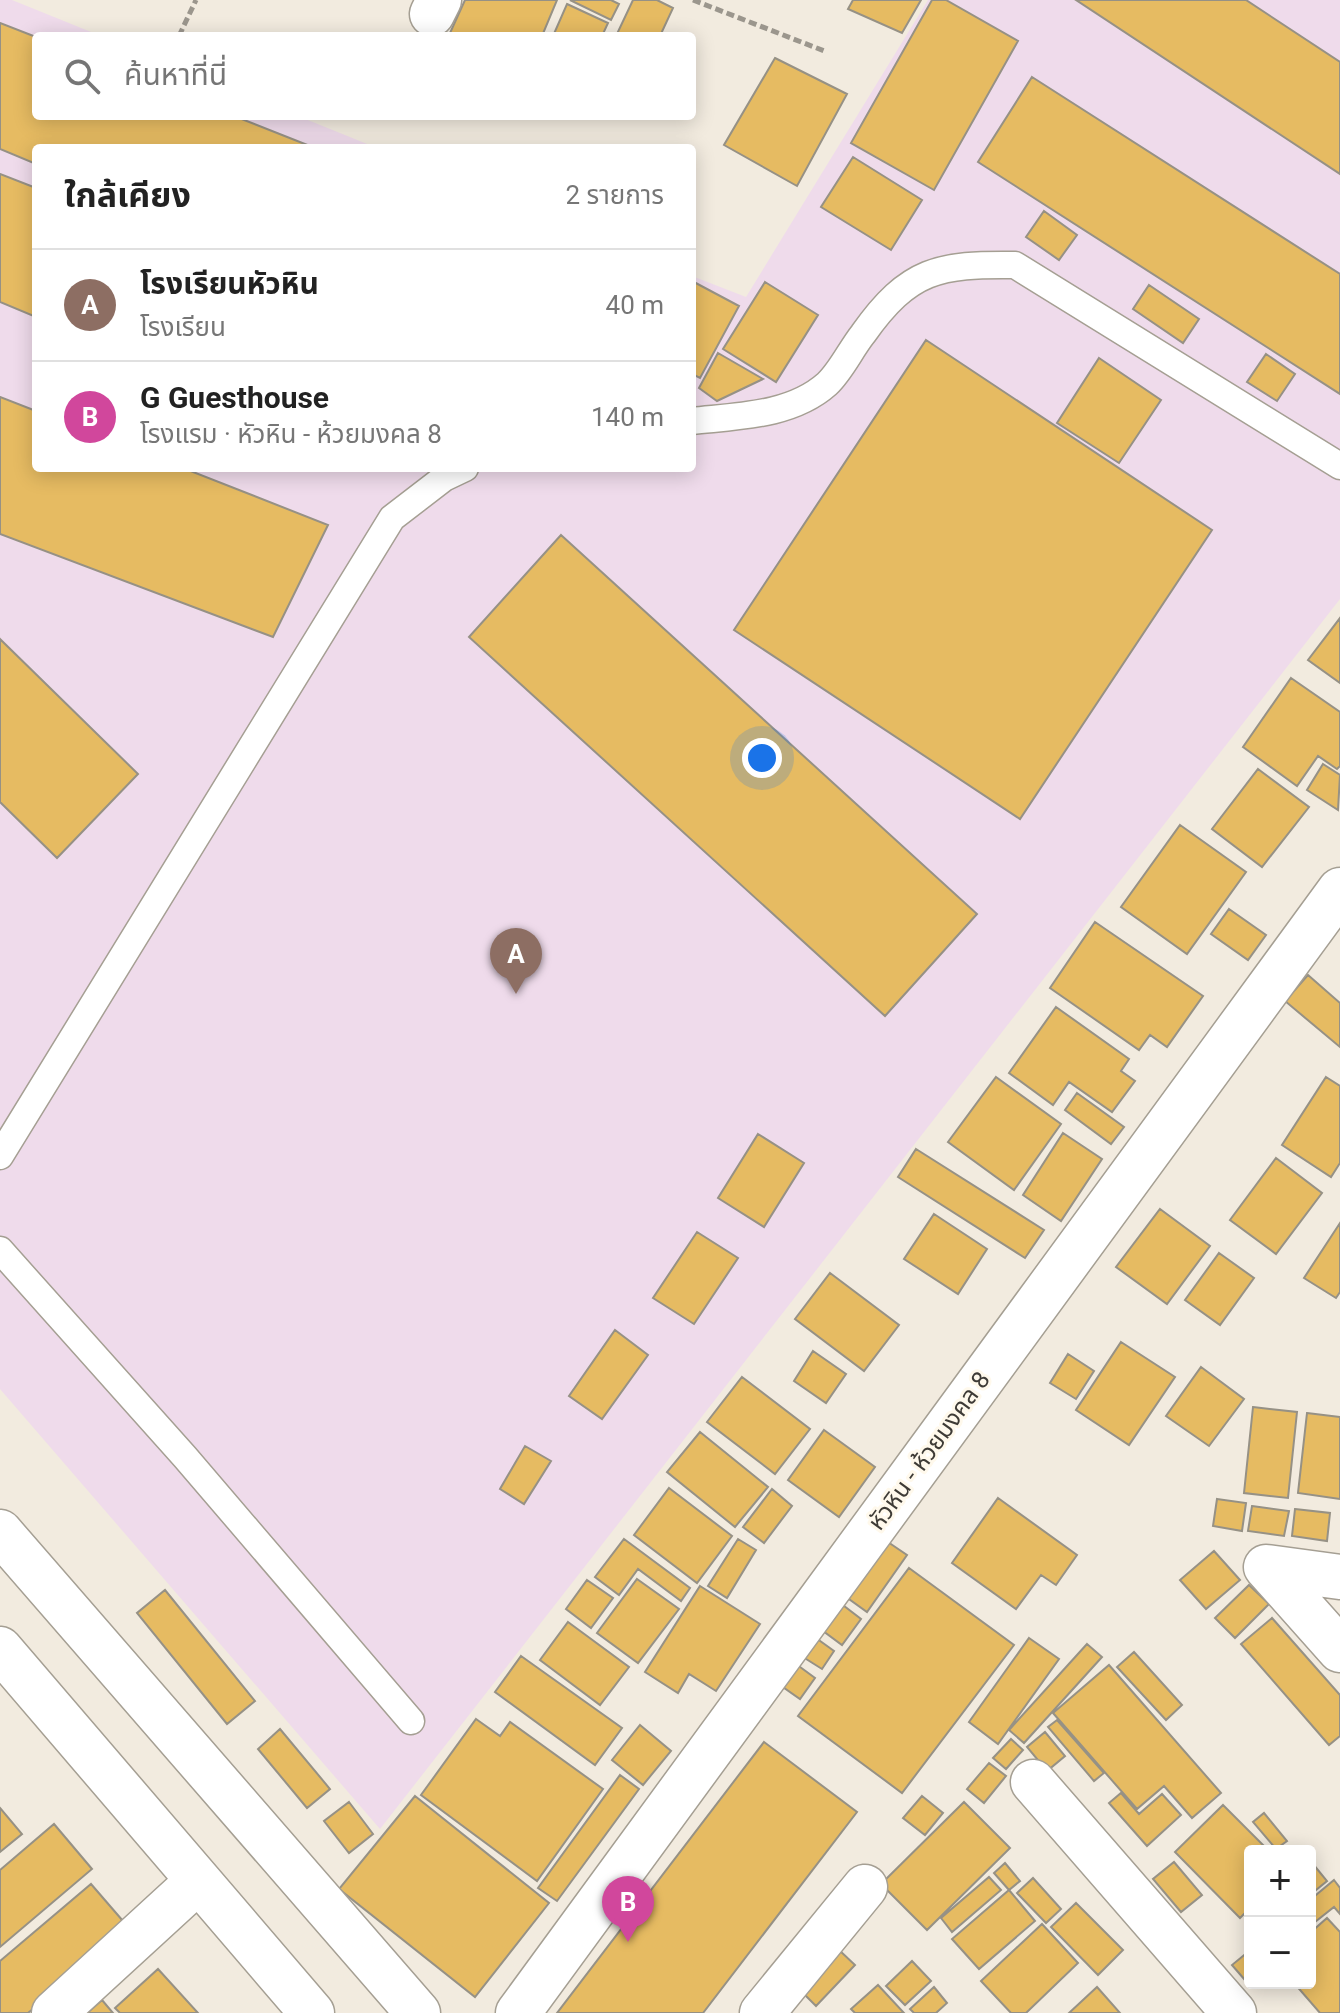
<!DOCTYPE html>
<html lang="th">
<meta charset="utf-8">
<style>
body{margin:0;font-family:Roboto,"Noto Sans Thai",sans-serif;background:#f6f6f6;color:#222}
.controls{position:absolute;right:24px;bottom:24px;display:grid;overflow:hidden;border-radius:8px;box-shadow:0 4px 20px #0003}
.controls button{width:72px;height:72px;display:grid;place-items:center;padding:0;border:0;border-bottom:2px solid #e0e0e0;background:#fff;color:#222;font:40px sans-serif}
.you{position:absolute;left:762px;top:758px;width:28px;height:28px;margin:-20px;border:6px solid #fff;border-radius:50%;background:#1a73e8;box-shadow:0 0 0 12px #1a73e833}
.badge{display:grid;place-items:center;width:52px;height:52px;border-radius:50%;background:#32786f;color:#fff;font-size:26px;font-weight:700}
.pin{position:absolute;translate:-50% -66px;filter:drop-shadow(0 2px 4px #0008)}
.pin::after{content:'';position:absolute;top:42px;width:28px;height:24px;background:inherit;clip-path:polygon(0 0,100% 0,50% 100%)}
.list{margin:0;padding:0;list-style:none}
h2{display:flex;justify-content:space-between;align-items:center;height:104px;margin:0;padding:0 32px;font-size:34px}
h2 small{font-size:26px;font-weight:400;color:#767676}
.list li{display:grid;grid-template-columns:52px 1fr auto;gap:24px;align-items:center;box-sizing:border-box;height:112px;padding:0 32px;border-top:2px solid #e0e0e0}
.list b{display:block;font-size:30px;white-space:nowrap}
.list p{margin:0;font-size:26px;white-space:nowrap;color:#767676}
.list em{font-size:26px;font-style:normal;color:#767676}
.icon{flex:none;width:44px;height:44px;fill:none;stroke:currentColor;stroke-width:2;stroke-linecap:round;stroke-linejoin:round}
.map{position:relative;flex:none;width:1340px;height:2013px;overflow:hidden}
.search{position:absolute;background:#fff;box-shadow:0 4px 20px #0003;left:32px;top:32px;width:664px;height:88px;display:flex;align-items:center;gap:20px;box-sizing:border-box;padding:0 28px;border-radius:8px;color:#767676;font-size:30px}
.panel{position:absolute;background:#fff;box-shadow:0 4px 20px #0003;left:32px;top:144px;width:664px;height:328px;border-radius:8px}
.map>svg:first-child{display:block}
.education{fill:#efdbeb}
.building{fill:#e6bb62;stroke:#969185;stroke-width:2}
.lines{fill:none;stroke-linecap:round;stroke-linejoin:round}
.lane-casing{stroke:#a59f93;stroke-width:29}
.street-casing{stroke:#a59f93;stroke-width:47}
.secondary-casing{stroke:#a59f93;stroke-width:47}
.path{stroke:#9b968d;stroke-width:5;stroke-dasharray:8 4;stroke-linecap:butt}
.lane{stroke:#fff;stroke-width:26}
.street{stroke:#fff;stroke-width:44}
.secondary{stroke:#fff;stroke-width:44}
.labels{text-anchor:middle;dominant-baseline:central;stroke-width:6;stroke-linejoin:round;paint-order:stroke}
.street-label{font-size:24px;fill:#3e3b36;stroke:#fff9ec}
</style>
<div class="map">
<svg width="1340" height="2013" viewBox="0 0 1340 2013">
<rect width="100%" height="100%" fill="#f2ebdf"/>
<path class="education" d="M0,0H12L101,36H36V116H298L377,148H36V468H692V276L746,297L928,0H1340V599L380,1829L0,1389Z"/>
<path class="building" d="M465,0H557L542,36H457L450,33Z
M570,0H611L619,4L611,20Z
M633,0H657L673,8L660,36H616Z
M853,0H921L902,33L848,9Z
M932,0H946L1018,41L934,190L851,143Z
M1076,0H1246L1340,62V174Z
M567,4L608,23L602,36H553Z
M0,23L36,37V116H234L315,148H36V164L0,149Z
M775,58L847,94L797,186L724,145Z
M1032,77L1340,274V394L978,162Z
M853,157L922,200L891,250L821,207Z
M0,174L36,188V317L0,302Z
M1044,211L1077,235L1059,260L1026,237Z
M692,281L739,306L700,378L692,374Z
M765,282L818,315L776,382L723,349Z
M1149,285L1199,319L1183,343L1133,309Z
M926,340L1212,530L1020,819L734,630Z
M718,353L763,379L717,401L699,388Z
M1266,354L1295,374L1277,401L1247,382Z
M1099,358L1161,400L1119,463L1057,423Z
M0,397L36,411V468H183L328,525L273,637L0,534Z
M561,535L977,914L885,1016L469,637Z
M1340,618V683L1308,660Z
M0,639L138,774L57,858L0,802Z
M1291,678L1340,712V766L1337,769L1318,756L1297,786L1243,747Z
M1323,764L1340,775L1338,810L1307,790Z
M1258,769L1309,807L1262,867L1212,829Z
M1180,825L1246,872L1187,954L1121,907Z
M1229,909L1266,935L1248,960L1211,934Z
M1095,922L1203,996L1167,1047L1150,1035L1139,1050L1050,988Z
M1308,975L1340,1003V1047L1285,1001Z
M1056,1007L1129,1059L1121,1071L1135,1081L1112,1112L1069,1082L1053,1105L1009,1073Z
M996,1077L1061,1124L1014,1190L948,1142Z
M1326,1077L1340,1086V1163L1331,1177L1282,1145Z
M1077,1093L1124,1127L1111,1144L1065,1110Z
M1063,1133L1102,1159L1061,1221L1023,1195Z
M758,1134L804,1163L764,1227L718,1198Z
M916,1149L1044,1230L1025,1258L898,1177Z
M1276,1158L1322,1193L1276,1254L1230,1220Z
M1160,1209L1210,1246L1167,1304L1116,1267Z
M934,1214L987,1249L958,1294L904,1259Z
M1340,1223V1292L1336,1298L1304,1278Z
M697,1232L738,1258L694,1324L653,1298Z
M1219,1253L1254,1278L1220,1325L1185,1300Z
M830,1273L899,1325L864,1371L795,1319Z
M615,1330L648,1355L602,1419L569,1396Z
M1121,1342L1175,1377L1129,1445L1076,1410Z
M813,1351L846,1374L826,1403L794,1381Z
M1068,1354L1094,1371L1076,1399L1050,1383Z
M1201,1367L1244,1399L1209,1446L1166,1416Z
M742,1377L810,1429L775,1474L707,1422Z
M1253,1407L1297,1412L1288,1498L1244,1493Z
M1307,1413L1340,1417V1499L1298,1493Z
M824,1430L875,1467L839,1517L788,1480Z
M700,1432L768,1487L735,1527L667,1472Z
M525,1446L551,1461L524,1504L500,1489Z
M669,1488L732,1536L697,1583L634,1535Z
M772,1489L792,1506L764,1543L743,1527Z
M998,1498L1077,1555L1056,1585L1041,1575L1016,1609L952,1563Z
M1217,1499L1246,1503L1242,1531L1213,1526Z
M1252,1506L1289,1511L1284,1536L1248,1531Z
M1295,1509L1330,1513L1327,1541L1292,1536Z
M882,1538L907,1555L867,1612L842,1594Z
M624,1539L690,1588L681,1601L638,1569L619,1595L595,1577Z
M738,1539L756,1550L727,1598L708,1586Z
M1214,1551L1240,1580L1206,1609L1180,1580Z
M909,1568L1014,1645L902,1793L798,1716Z
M637,1579L679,1609L638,1663L597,1633Z
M587,1580L613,1598L591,1628L566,1609Z
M1249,1585L1269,1604L1235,1638L1215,1618Z
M700,1586L760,1624L716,1691L689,1674L678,1693L645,1672Z
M165,1590L255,1701L227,1724L137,1613Z
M835,1599L861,1619L842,1645L815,1625Z
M1272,1618L1340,1695V1736L1329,1745L1241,1644Z
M568,1622L629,1667L600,1705L540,1660Z
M816,1638L834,1651L822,1669L803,1657Z
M1029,1638L1059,1659L998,1744L969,1722Z
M1087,1644L1102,1657L1024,1743L1009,1730Z
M1134,1652L1182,1705L1166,1720L1117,1667Z
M521,1656L622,1728L595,1765L495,1692Z
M796,1664L815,1678L800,1699L780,1685Z
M1109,1665L1221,1793L1192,1818L1164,1786L1137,1809L1053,1713Z
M476,1719L500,1736L510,1722L603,1789L537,1881L421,1795Z
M1057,1720L1104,1773L1094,1781L1048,1727Z
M640,1725L671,1751L643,1785L612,1760Z
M280,1729L330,1789L307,1808L258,1749Z
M1045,1732L1065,1756L1047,1771L1027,1747Z
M1011,1739L1023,1750L1006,1769L993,1758Z
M764,1742L857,1812L703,2013H557Z
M989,1763L1006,1776L984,1803L967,1789Z
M620,1775L639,1789L557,1901L538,1888Z
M1121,1793L1139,1814L1162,1794L1181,1815L1147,1846L1109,1803Z
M415,1796L549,1903L475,1997L339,1889Z
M922,1796L943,1813L925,1835L903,1818Z
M349,1802L373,1834L349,1853L324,1821Z
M964,1802L1010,1848L927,1930L881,1884Z
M1223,1805L1269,1851H1250V1908L1240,1918L1175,1852Z
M0,1808L22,1834L0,1852Z
M1264,1813L1287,1841L1276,1849L1253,1822Z
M54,1824L92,1869L0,1947V1870Z
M1174,1862L1202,1895L1181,1912L1153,1879Z
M1005,1863L1020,1881L1009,1890L994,1873Z
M1313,1864L1327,1881L1310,1895V1866Z
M989,1877L1001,1890L952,1932L941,1918Z
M1033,1878L1061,1909L1046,1923L1017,1893Z
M1334,1880L1340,1888V1914L1334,1907L1310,1926V1900Z
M91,1884L129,1928L28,2013H0V1961Z
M1009,1890L1035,1921L979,1969L952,1939Z
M1076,1903L1123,1950L1098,1975L1051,1927Z
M1327,1918L1340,1932V2013H1320L1294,1983H1310V1933Z
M1042,1924L1078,1963L1026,2013H1011L981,1981Z
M838,1949L855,1965L816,2006L799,1989Z
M1249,1951L1250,1983H1256L1251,1987L1232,1965Z
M912,1961L931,1981L905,2005L886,1986Z
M158,1969L198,2013H120L115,2008Z
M878,1985L904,2013H855L851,2009Z
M934,1987L947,2003L936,2013H914L910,2009Z
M1097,1987L1120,2013H1069Z
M102,2000L113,2013H87Z"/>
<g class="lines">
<g class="lane-casing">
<path id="lane" d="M692,421C737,416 791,416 827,384C841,371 851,349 863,334C909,269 939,264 1015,265L1340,466
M0,1156L392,518L444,478L465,468
M0,1250L185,1457L411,1721"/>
</g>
<g class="street-casing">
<path id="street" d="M432,14L439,0
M1340,1577L1266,1567L1340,1650
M1033,1782L1234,2013
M54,2013L198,1881
M518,2013L1340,890
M762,2013L865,1887"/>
</g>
<g class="secondary-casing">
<path id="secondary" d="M0,1532L418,2013
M0,1649L312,2013"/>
</g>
<path class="path" d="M693,0L827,52
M179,36L196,0"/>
<use href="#lane" class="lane"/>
<use href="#street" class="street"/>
<use href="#secondary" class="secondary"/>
</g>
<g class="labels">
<g class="street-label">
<text transform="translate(929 1451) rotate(-54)">หัวหิน - ห้วยมงคล 8</text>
</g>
</g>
</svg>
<div class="controls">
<button>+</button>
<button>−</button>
</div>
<div class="you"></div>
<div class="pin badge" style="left:516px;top:994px;background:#8d6e63">A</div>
<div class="pin badge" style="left:628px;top:1942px;background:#d1479c">B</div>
<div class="search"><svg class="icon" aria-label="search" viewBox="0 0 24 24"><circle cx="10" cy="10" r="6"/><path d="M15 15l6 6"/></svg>ค้นหาที่นี่</div>
<section class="panel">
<h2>ใกล้เคียง<small>2 รายการ</small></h2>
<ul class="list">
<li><span class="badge" style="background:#8d6e63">A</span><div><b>โรงเรียนหัวหิน</b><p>โรงเรียน</p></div><em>40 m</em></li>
<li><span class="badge" style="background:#d1479c">B</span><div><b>G Guesthouse</b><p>โรงแรม · หัวหิน - ห้วยมงคล 8</p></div><em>140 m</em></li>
</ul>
</section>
</div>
